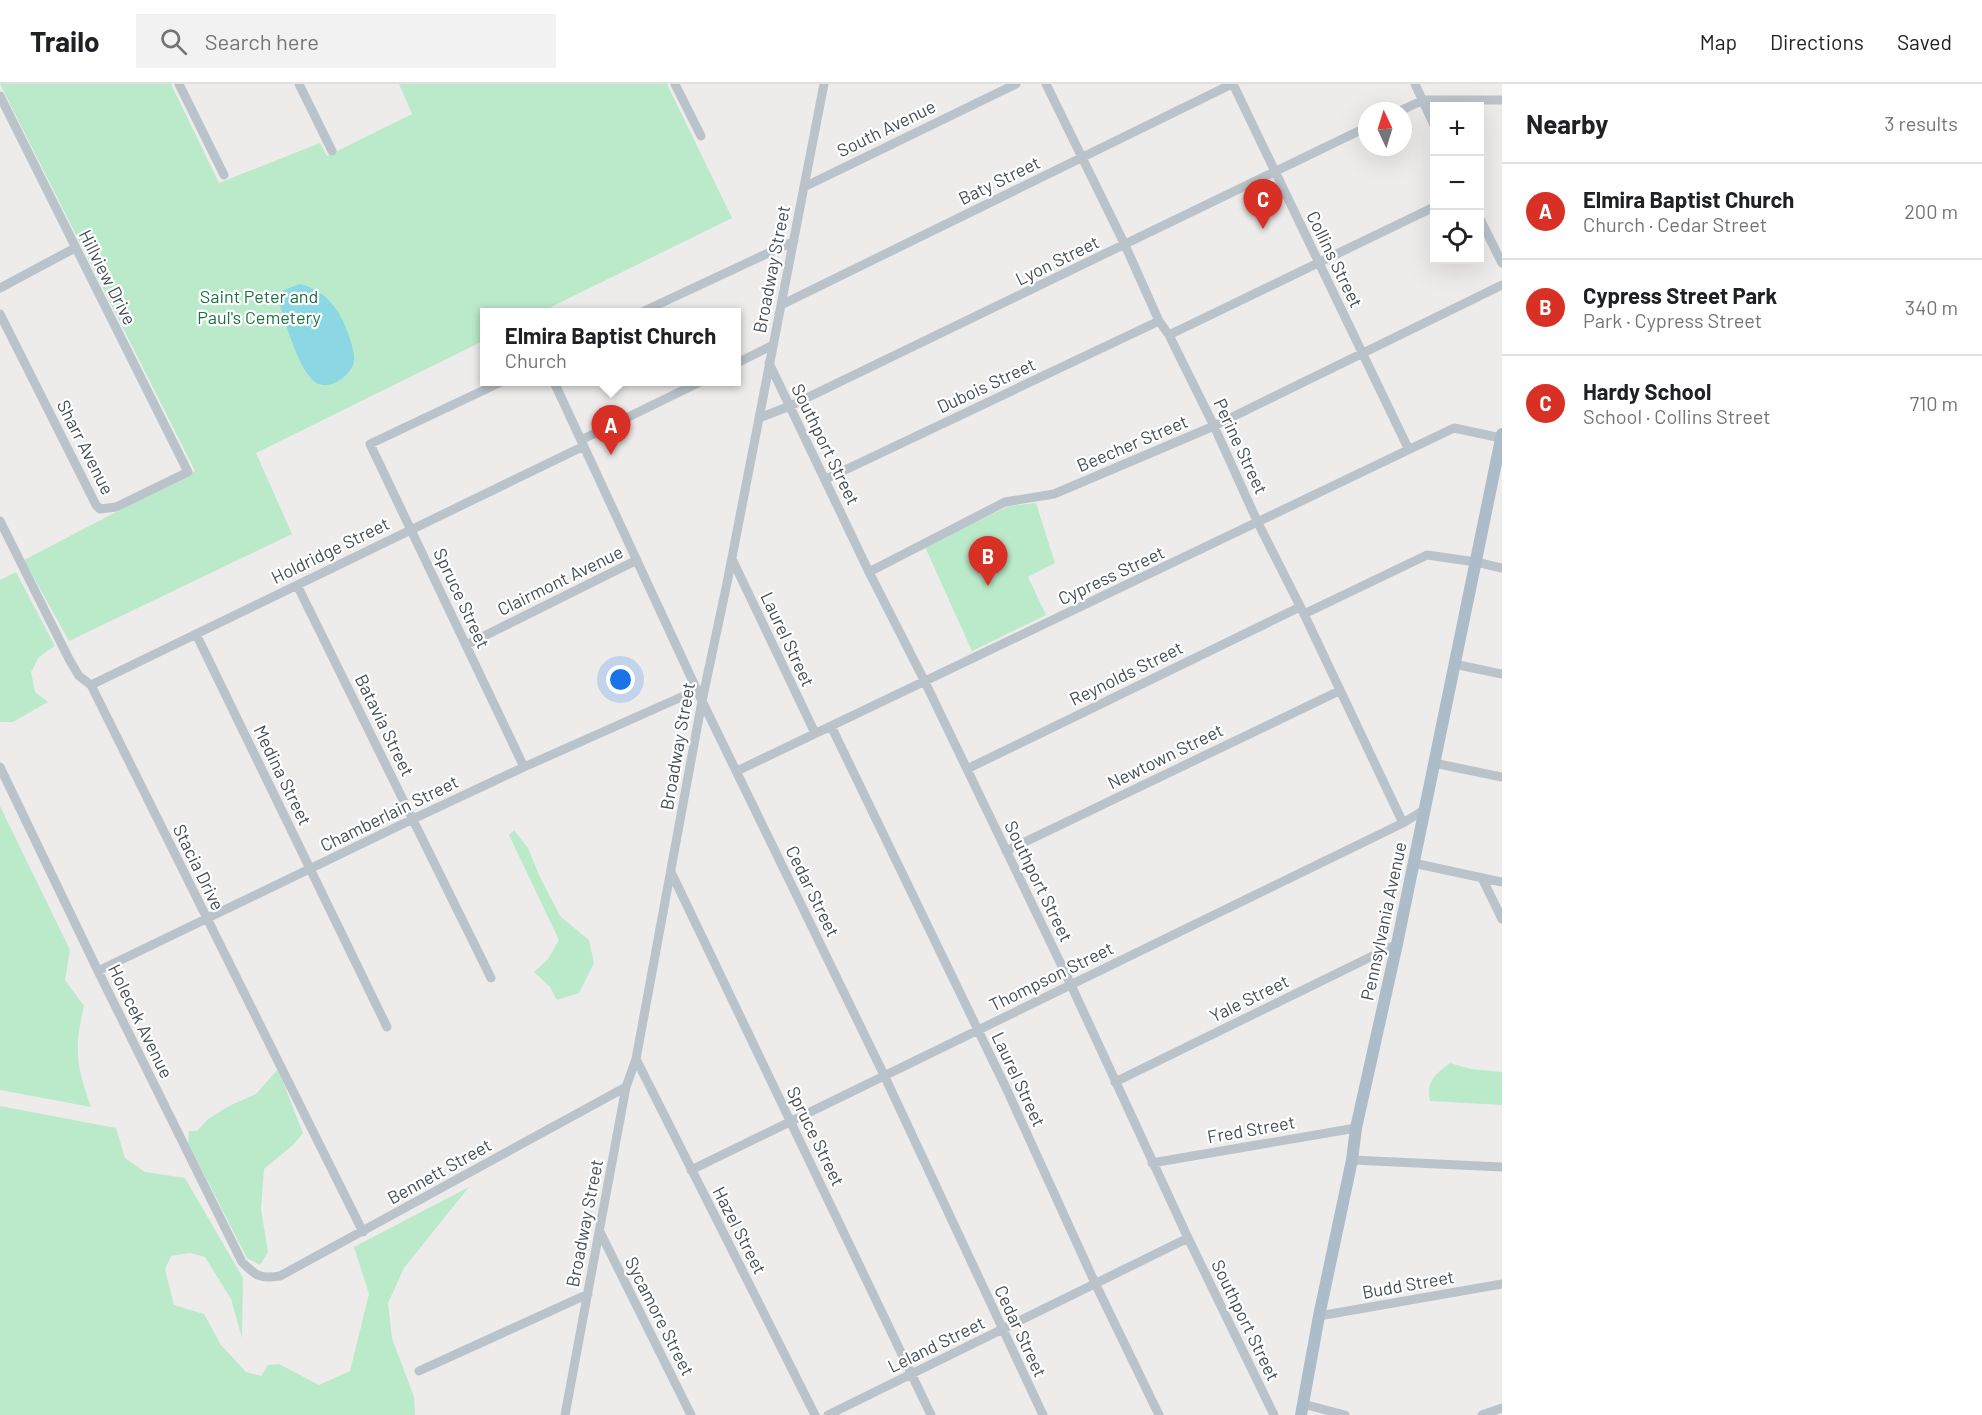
<!DOCTYPE html>
<meta charset="utf-8">
<style>
body{margin:0;font-family:Barlow,sans-serif;background:#f2f2f2;color:#202124}
.controls{position:absolute;right:18px;top:18px;display:grid;overflow:hidden;border-radius:0px;box-shadow:0 6px 24px #0002}
.controls button{width:54px;height:54px;display:grid;place-items:center;padding:0;border:0;border-bottom:2px solid #e0e0e0;background:#fff;color:#202124;font:30px sans-serif}
.compass{position:absolute;left:1358px;top:18px;width:54px;height:54px;border-radius:50%;background:#fff;box-shadow:0 6px 24px #0002;rotate:356deg}
.you{position:absolute;left:621px;top:596px;width:21px;height:21px;margin:-15px;border:4px solid #fff;border-radius:50%;background:#1a73e8;box-shadow:0 0 0 9px #1a73e833}
.badge{display:grid;place-items:center;width:39px;height:39px;border-radius:50%;background:#d93025;color:#fff;font-size:20px;font-weight:700}
.pin{position:absolute;translate:-50% -50px;filter:drop-shadow(0 2px 3px #0008)}
.pin::after{content:'';position:absolute;top:32px;width:21px;height:18px;background:inherit;clip-path:polygon(0 0,100% 0,50% 100%)}
.popup{position:absolute;left:480px;top:224px;width:261px;height:78px;box-sizing:border-box;display:grid;place-content:center;border-radius:0px;background:#fff;filter:drop-shadow(0 2px 4px #0005);font-size:20px;white-space:nowrap;color:#757577}
.popup b{font-size:22px;color:#202124}
.popup::after{content:'';position:absolute;left:50%;top:100%;margin-left:-12px;border:12px solid transparent;border-top-color:#fff}
.list{margin:0;padding:0;list-style:none}
h2{display:flex;justify-content:space-between;align-items:center;height:78px;margin:0;padding:0 24px;font-size:26px}
h2 small{font-size:20px;font-weight:400;color:#757577}
.list li{display:grid;grid-template-columns:39px 1fr auto;gap:18px;align-items:center;box-sizing:border-box;height:96px;padding:0 24px;border-top:2px solid #e0e0e0}
.list b{display:block;font-size:22px;white-space:nowrap}
.list p{margin:0;font-size:20px;white-space:nowrap;color:#757577}
.list em{font-size:20px;font-style:normal;color:#757577}
.icon{flex:none;width:33px;height:33px;fill:none;stroke:currentColor;stroke-width:2;stroke-linecap:round;stroke-linejoin:round}
.map{position:relative;flex:none;width:1502px;height:1331px;overflow:hidden}
header{display:flex;align-items:center;gap:36px;box-sizing:border-box;height:84px;padding:0 30px;background:#fff;border-bottom:2px solid #e0e0e0}
header strong{font-size:28px}
nav{display:flex;gap:33px;margin-inline-start:auto;font-size:21px}
.search{width:420px;height:54px;background:#f2f2f2;display:flex;align-items:center;gap:15px;box-sizing:border-box;padding:0 21px;border-radius:0px;color:#757577;font-size:22px}
main{display:flex}
aside{flex:1;background:#fff}
.map>svg:first-child{display:block}
.green{fill:#bbeaca}
.water{fill:#8bd7e4}
.lines{fill:none;stroke-linecap:round;stroke-linejoin:round}
.minor{stroke:#bac3ca;stroke-width:9}
.major{stroke:#acbcc9;stroke-width:12}
.labels{text-anchor:middle;dominant-baseline:central;stroke-width:4.5;stroke-linejoin:round;paint-order:stroke}
.street-label{font-size:18px;fill:#454f57;stroke:#fff}
.park-label{font-size:18px;fill:#1c7242;stroke:#fff}
</style>
<header>
<strong>Trailo</strong>
<div class="search"><svg class="icon" aria-label="search" viewBox="0 0 24 24"><circle cx="10" cy="10" r="6"/><path d="M15 15l6 6"/></svg>Search here</div>
<nav><a>Map</a><a>Directions</a><a>Saved</a></nav>
</header>
<main>
<div class="map">
<svg width="1502" height="1331" viewBox="0 0 1502 1331">
<rect width="100%" height="100%" fill="#eeebeb"/>
<path class="green" d="M0,0H171L219,99L320,59L327,72L412,30L399,0H667L732,134L541,228H485V256L256,369L292,450L69,557L24,476L195,387Z
M1036,419L1055,479L1028,493L1046,531L972,567L925,463L1009,422Z
M16,488L55,562L39,573L31,588L35,608L48,618L13,638H0V496Z
M0,722L70,866L65,896L84,922C74,966 76,981 91,1023L0,1006Z
M514,746L528,764L540,793L560,832L589,856L594,879L579,909L557,916L550,903L534,888L548,875L559,856L509,751Z
M1450,979L1471,985L1502,988V1021L1430,1017C1426,996 1435,991 1450,979Z
M278,985L303,1049L293,1061L264,1085L261,1125L268,1168L260,1181L247,1174L188,1059L189,1047H197L208,1035L229,1022L256,1010Z
M0,1022L116,1044L125,1074L145,1088L185,1094L243,1194L242,1254L231,1215L205,1173L190,1169L171,1172L165,1185L174,1221L204,1230L221,1261L246,1288L261,1292L268,1281L279,1280L319,1301L350,1287L369,1210L354,1163L469,1103L404,1184L388,1219L392,1254L414,1313L415,1331H0Z"/>
<path class="water" d="M300,200C328,207 342,229 350,255C352,262 355,271 354,277C351,292 329,308 315,298C298,285 286,239 279,219V212L284,206Z"/>
<g class="lines">
<path class="minor" d="M179,0L224,91
M299,0L332,67
M675,0L701,52
M1046,0L1125,161L1159,237L1169,251L1214,342L1258,439L1304,530L1403,739
M1233,0L1408,364
M1415,0L1434,41
M0,12L188,388L116,423L100,425L96,421L0,230
M1400,27L1423,16H1502
M804,103L1016,0
M1480,135L1502,179
M0,204L75,164
M781,221L1232,0
M642,228L794,157
M1169,251L1434,123
M737,279L773,261
M769,279L869,488L925,598L1071,901L1188,1154L1274,1331
M501,298L370,360L524,683
M554,298L702,617L884,991L1043,1331
M759,334L790,322L1367,43
M581,356L700,298
M826,395L1159,237
M0,437L69,575L79,592L91,601L363,1148
M732,475L815,649
M869,488L1005,418L1054,410L1214,342L1502,201
M297,501L491,894
M1304,530L1427,471L1476,478L1502,484
M196,550L387,943
M466,561L637,476
M1454,580L1502,590
M91,601L584,362
M831,642L1007,1006L1095,1199L1159,1331
M1434,679L1502,693
M0,683L98,887L242,1178C256,1192 260,1195 280,1192L626,1003
M967,685L1300,523
M737,687L1454,344L1501,354
M1006,767L1339,607
M1413,779L1502,798
M671,788L931,1331
M1482,794L1502,835
M98,887L413,735L524,683L697,606
M636,975L815,1331
M1115,998L1397,860
M1352,1076L1502,1083
M1152,1079L1356,1044
M691,1086L1403,739L1424,726
M600,1148L691,1331
M1319,1232L1502,1200
M419,1287L588,1210
M1303,1320L1345,1331
M565,1331L626,1003L636,975L702,617L727,499L824,0
M828,1331L1188,1154
M1482,1331L1502,1324"/>
<path class="major" d="M1301,1331L1319,1232L1352,1076L1356,1044L1397,860L1502,350"/>
</g>
<g class="labels">
<g class="street-label">
<text transform="translate(886 44) rotate(-26)">South Avenue</text>
<text transform="translate(999 96) rotate(-26)">Baty Street</text>
<text transform="translate(1335 175) rotate(64)">Collins Street</text>
<text transform="translate(1057 176) rotate(-26)">Lyon Street</text>
<text transform="translate(771 185) rotate(-79)">Broadway Street</text>
<text transform="translate(108 193) rotate(63)">Hillview Drive</text>
<text transform="translate(986 301) rotate(-25)">Dubois Street</text>
<text transform="translate(1132 359) rotate(-23)">Beecher Street</text>
<text transform="translate(826 360) rotate(64)">Southport Street</text>
<text transform="translate(1241 362) rotate(65)">Perine Street</text>
<text transform="translate(86 363) rotate(63)">Sharr Avenue</text>
<text transform="translate(330 466) rotate(-26)">Holdridge Street</text>
<text transform="translate(1111 491) rotate(-25)">Cypress Street</text>
<text transform="translate(560 496) rotate(-26)">Clairmont Avenue</text>
<text transform="translate(462 514) rotate(65)">Spruce Street</text>
<text transform="translate(788 555) rotate(65)">Laurel Street</text>
<text transform="translate(1126 589) rotate(-26)">Reynolds Street</text>
<text transform="translate(385 641) rotate(64)">Batavia Street</text>
<text transform="translate(677 662) rotate(-80)">Broadway Street</text>
<text transform="translate(1165 672) rotate(-26)">Newtown Street</text>
<text transform="translate(283 691) rotate(64)">Medina Street</text>
<text transform="translate(389 729) rotate(-26)">Chamberlain Street</text>
<text transform="translate(199 783) rotate(64)">Stacia Drive</text>
<text transform="translate(1039 797) rotate(64)">Southport Street</text>
<text transform="translate(813 807) rotate(64)">Cedar Street</text>
<text transform="translate(1383 837) rotate(-78)">Pennsylvania Avenue</text>
<text transform="translate(1051 892) rotate(-26)">Thompson Street</text>
<text transform="translate(1249 914) rotate(-26)">Yale Street</text>
<text transform="translate(141 937) rotate(64)">Holecek Avenue</text>
<text transform="translate(1019 995) rotate(65)">Laurel Street</text>
<text transform="translate(1251 1045) rotate(-10)">Fred Street</text>
<text transform="translate(816 1052) rotate(64)">Spruce Street</text>
<text transform="translate(439 1087) rotate(-29)">Bennett Street</text>
<text transform="translate(584 1139) rotate(-79)">Broadway Street</text>
<text transform="translate(740 1146) rotate(63)">Hazel Street</text>
<text transform="translate(1408 1200) rotate(-10)">Budd Street</text>
<text transform="translate(660 1232) rotate(63)">Sycamore Street</text>
<text transform="translate(1246 1236) rotate(64)">Southport Street</text>
<text transform="translate(1021 1247) rotate(65)">Cedar Street</text>
<text transform="translate(936 1260) rotate(-26)">Leland Street</text>
</g>
<g class="park-label">
<text x="259" y="212">Saint Peter and<tspan x="259" dy="21">Paul's Cemetery</tspan></text>
</g>
</g>
</svg>
<div class="controls">
<button>+</button>
<button>−</button>
<button><svg class="icon" aria-label="locate" viewBox="0 0 24 24"><circle cx="12" cy="12" r="6"/><path d="M12 2v4M12 18v4M2 12h4M18 12h4"/></svg></button>
</div>
<svg class="compass" viewBox="-18 -18 36 36"><path d="M0-13l5 13h-10z" fill="#e53935"/><path d="M0 13l5-13h-10z" fill="#757577"/></svg>
<div class="you"></div>
<div class="pin badge" style="left:611px;top:371px">A</div>
<div class="popup"><b>Elmira Baptist Church</b>Church</div>
<div class="pin badge" style="left:988px;top:502px">B</div>
<div class="pin badge" style="left:1263px;top:145px">C</div>
</div>
<aside>
<h2>Nearby<small>3 results</small></h2>
<ul class="list">
<li><span class="badge">A</span><div><b>Elmira Baptist Church</b><p>Church · Cedar Street</p></div><em>200 m</em></li>
<li><span class="badge">B</span><div><b>Cypress Street Park</b><p>Park · Cypress Street</p></div><em>340 m</em></li>
<li><span class="badge">C</span><div><b>Hardy School</b><p>School · Collins Street</p></div><em>710 m</em></li>
</ul>
</aside>
</main>
